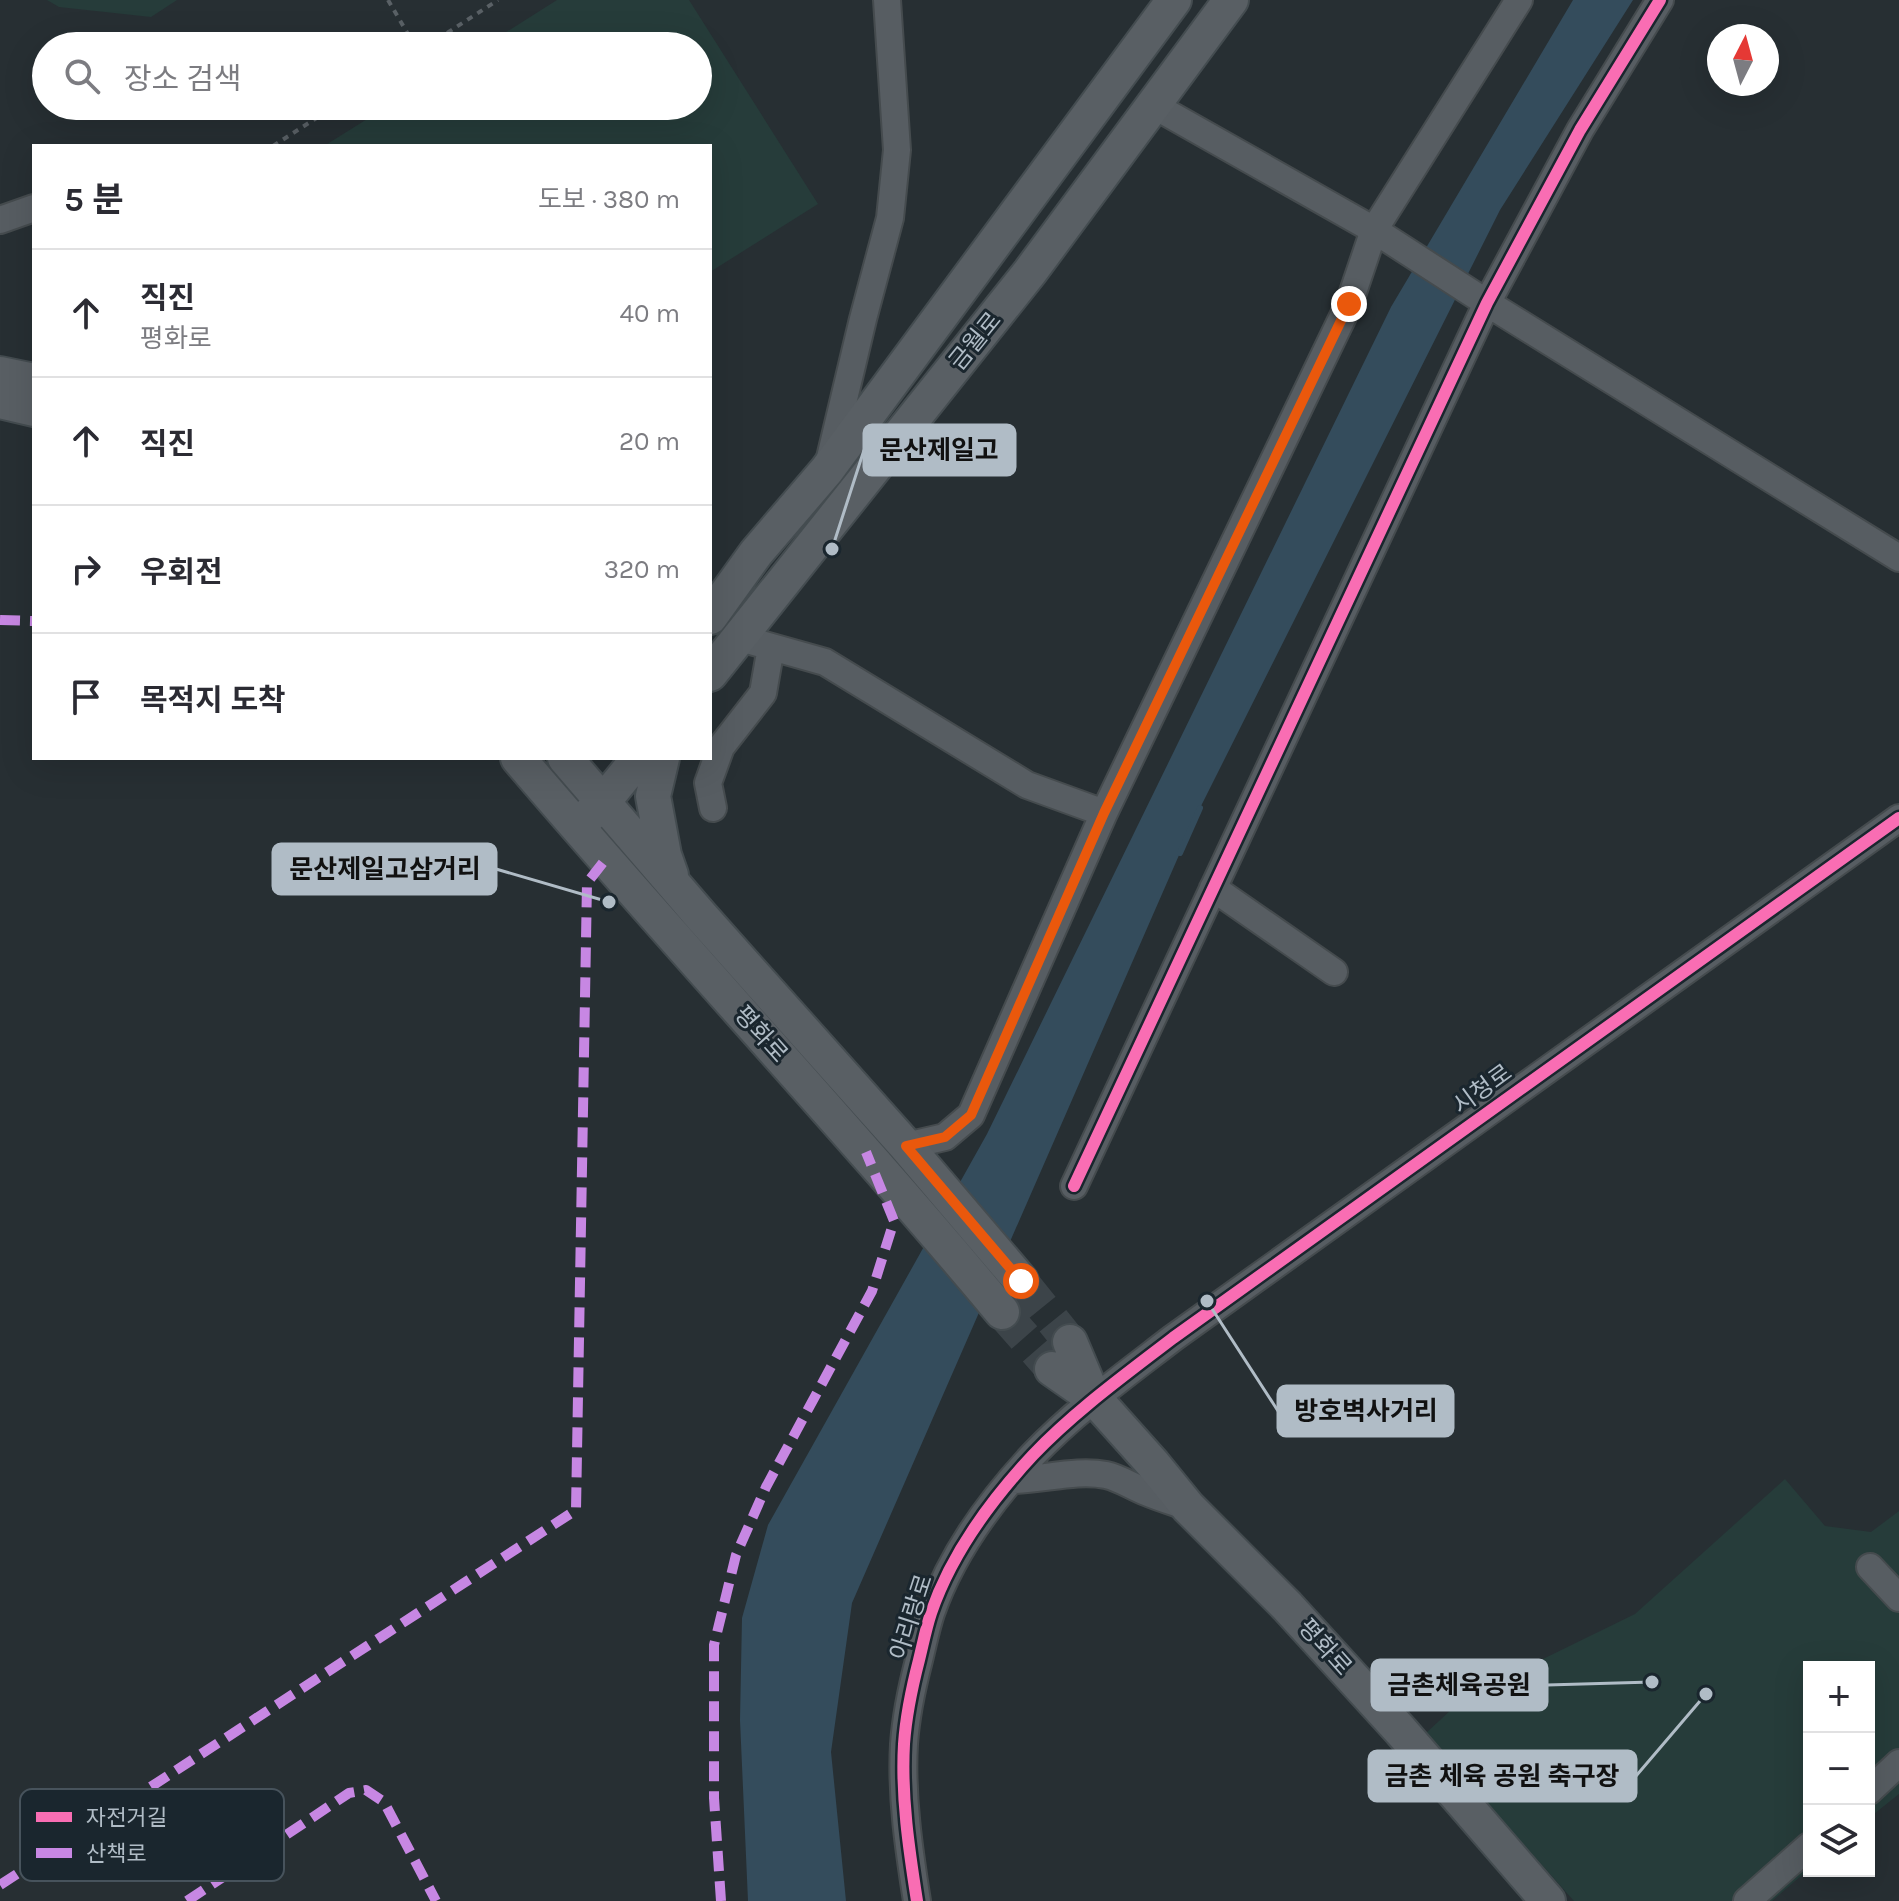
<!DOCTYPE html>
<html lang="ko">
<meta charset="utf-8">
<style>
body{margin:0;font-family:Karla,"Noto Sans KR",sans-serif;background:#f7f7f7;color:#2b2b33}
.controls{position:absolute;right:24px;bottom:24px;display:grid;overflow:hidden;border-radius:0px;box-shadow:0 8px 32px #0002}
.controls button{width:72px;height:72px;display:grid;place-items:center;padding:0;border:0;border-bottom:2px solid #e1e1e2;background:#fff;color:#2b2b33;font:40px sans-serif}
.compass{position:absolute;left:1707px;top:24px;width:72px;height:72px;border-radius:50%;background:#fff;box-shadow:0 8px 32px #0002;rotate:6deg}
.stop{position:absolute;width:24px;height:24px;margin:-18px;border:6px solid #ea580c;border-radius:50%;background:#fff}
.stop.end{background:#ea580c;border-color:#fff;box-shadow:0 2px 8px #0008}
.list{margin:0;padding:0;list-style:none}
h2{display:flex;justify-content:space-between;align-items:center;height:104px;margin:0;padding:0 32px;font-size:34px}
h2 small{font-size:26px;font-weight:400;color:#7c7c81}
.list li{display:grid;grid-template-columns:52px 1fr auto;gap:24px;align-items:center;box-sizing:border-box;height:128px;padding:0 32px;border-top:2px solid #e1e1e2}
.list b{display:block;font-size:30px;white-space:nowrap}
.list p{margin:0;font-size:26px;white-space:nowrap;color:#7c7c81}
.list em{font-size:26px;font-style:normal;color:#7c7c81}
.icon{flex:none;width:44px;height:44px;fill:none;stroke:currentColor;stroke-width:2;stroke-linecap:round;stroke-linejoin:round}
.map{position:relative;flex:none;width:1899px;height:1901px;overflow:hidden}
.search{position:absolute;background:#fff;box-shadow:0 8px 32px #0002;left:32px;top:32px;width:680px;height:88px;display:flex;align-items:center;gap:20px;box-sizing:border-box;padding:0 28px;border-radius:44px;color:#7c7c81;font-size:30px}
.panel{position:absolute;background:#fff;box-shadow:0 8px 32px #0002;left:32px;top:144px;width:680px;height:616px;border-radius:0px}
.map>svg:first-child{display:block}
.green{fill:#263c3a}
.water{fill:#344c5c}
.lines{fill:none;stroke-linecap:round;stroke-linejoin:round}
.stream{stroke:#344c5c;stroke-width:6}
.major-tunnel{stroke:#3c4449;stroke-width:34;stroke-dasharray:34 17;stroke-linecap:butt}
.minor-casing{stroke:#454b4e;stroke-width:30}
.major-casing{stroke:#444c50;stroke-width:38}
.path{stroke:#5a6166;stroke-width:4;stroke-dasharray:6 6;stroke-linecap:butt}
.minor{stroke:#575d62;stroke-width:26}
.major{stroke:#595f64;stroke-width:34}
.quiet{stroke:#c787e3;stroke-width:10;stroke-dasharray:20 10;stroke-linecap:butt}
.cycleway-casing{stroke:#1a262e;stroke-width:17}
.cycleway{stroke:#f96db3;stroke-width:12}
.route{stroke:#ea580c;stroke-width:10}
.labels{text-anchor:middle;dominant-baseline:central;stroke-width:6;stroke-linejoin:round;paint-order:stroke}
.street-label{font-size:24px;fill:#b0bcc6;stroke:#1a262e}
.key{fill:#1a262e;stroke:#47535c;stroke-width:2}
.key-label{font-size:22px;fill:#b0bcc6}
.leader{fill:none;stroke:#b0bcc6;stroke-width:3}
.callout-dot{fill:#b0bcc6;stroke:#1a262e;stroke-width:3}
.callout{fill:#b0bcc6;stroke:#b0bcc6;stroke-width:3}
.callout-label{font-size:26px;text-anchor:middle;font-weight:bold;fill:#111}
</style>
<div class="map">
<svg width="1899" height="1901" viewBox="0 0 1899 1901">
<rect width="100%" height="100%" fill="#272f33"/>
<path class="green" d="M47,0H177L151,17L59,7Z
M557,0H689L818,204L710,272V146H324L388,106H698V46H484Z
M1785,1479L1825,1526L1871,1532L1899,1511V1794L1869,1818V1667H1809V1869L1772,1901H1574L1425,1734L1465,1697L1635,1614Z"/>
<path class="water" d="M1573,0H1633L1500,210L1197,814L852,1603L831,1752L846,1901H748L740,1720L742,1618L768,1525L987,1134L1391,307Z"/>
<g class="lines">
<path class="stream" d="M1180,853L1200,808"/>
<path class="major-tunnel" d="M1021,1281L1070,1342
M1002,1312L1052,1369"/>
<g class="minor-casing">
<path id="minor" d="M1153,105L1374,230L1487,303L1899,558
M0,220L34,208
M829,462L863,319L890,218L897,150L887,0
M740,638L825,662L1027,785L1104,813
M713,808L708,783L721,747L763,693L771,647
M1213,888L1334,972
M906,1146L945,1137L971,1115L1104,813L1349,304L1374,230L1519,0
M1074,1186L1487,303L1580,130L1660,0
M1012,1480C1042,1480 1076,1469 1106,1475C1120,1478 1133,1487 1146,1492C1160,1498 1174,1502 1188,1507
M1870,1567L1899,1598
M1869,1791L1899,1763
M917,1901C909,1850 901,1796 904,1744C906,1715 912,1687 919,1660C923,1644 926,1628 931,1613C951,1555 992,1499 1033,1455C1075,1411 1125,1375 1173,1338L1899,818
M1747,1901L1809,1846"/>
</g>
<g class="major-casing">
<path id="major" d="M0,374L34,381
M0,401L34,409
M710,617L756,553L827,470L1174,0
M710,674L1030,272L1231,0
M518,758C677,945 845,1124 1002,1312
M565,758L701,916L906,1146L1021,1281
M662,758L653,796L664,855L671,875
M586,818L603,802L639,758
M1070,1342L1094,1399
M1052,1369L1095,1399L1153,1464L1188,1507L1287,1606L1401,1731L1548,1901"/>
</g>
<path class="path" d="M388,0L415,46
M427,46L498,0
M273,146L335,106"/>
<use href="#minor" class="minor"/>
<use href="#major" class="major"/>
<path class="quiet" d="M0,620L34,621
M0,1885L576,1510L587,883L605,860
M187,1901L349,1793L366,1790L384,1802L436,1901
M721,1901L714,1798V1645L736,1555L766,1487L872,1291L894,1221L866,1152"/>
<g class="cycleway-casing">
<path id="cycleway" d="M1074,1186L1487,303L1580,130L1660,0
M917,1901C909,1850 901,1796 904,1744C906,1715 912,1687 919,1660C923,1644 926,1628 931,1613C951,1555 992,1499 1033,1455C1075,1411 1125,1375 1173,1338L1899,818"/>
</g>
<use href="#cycleway" class="cycleway"/>
</g>
<g class="lines">
<path class="route" d="M1021,1281L906,1146L945,1137L971,1115L1104,813L1349,304"/>
</g>
<g class="labels">
<g class="street-label">
<text transform="translate(975 341) rotate(-51)">금월로</text>
<text transform="translate(761 1034) rotate(48)">평화로</text>
<text transform="translate(1482 1089) rotate(-36)">시청로</text>
<text transform="translate(911 1617) rotate(-72)">아리랑로</text>
<text transform="translate(1325 1647) rotate(48)">평화로</text>
</g>
</g>
<rect x="20" y="1789" width="264" height="92" rx="12" class="key"/>
<rect x="36" y="1812" width="36" height="10" fill="#f96db3"/>
<rect x="36" y="1848" width="36" height="10" fill="#c787e3"/>
<g class="key-label">
<text x="86" y="1825">자전거길</text>
<text x="86" y="1861">산책로</text>
</g>
<path class="leader" d="M832 549L864 450M609 902L496 869M1207 1301L1278 1411M1652 1682L1547 1685M1706 1694L1636 1776"/>
<g class="callout-dot">
<circle cx="832" cy="549" r="8"/>
<circle cx="609" cy="902" r="8"/>
<circle cx="1207" cy="1301" r="8"/>
<circle cx="1652" cy="1682" r="8"/>
<circle cx="1706" cy="1694" r="8"/>
</g>
<g class="callout">
<rect x="864" y="425" width="151" height="50" rx="8"/>
<rect x="273" y="844" width="223" height="50" rx="8"/>
<rect x="1278" y="1386" width="175" height="50" rx="8"/>
<rect x="1372" y="1660" width="175" height="50" rx="8"/>
<rect x="1369" y="1751" width="267" height="50" rx="8"/>
</g>
<g class="callout-label">
<text x="939" y="459">문산제일고</text>
<text x="385" y="878">문산제일고삼거리</text>
<text x="1366" y="1420">방호벽사거리</text>
<text x="1459" y="1694">금촌체육공원</text>
<text x="1502" y="1785">금촌 체육 공원 축구장</text>
</g>
</svg>
<div class="controls">
<button>+</button>
<button>−</button>
<button><svg class="icon" aria-label="layers" viewBox="0 0 24 24"><path d="M12 4l9 5-9 5-9-5zM3 14l9 5 9-5"/></svg></button>
</div>
<svg class="compass" viewBox="-18 -18 36 36"><path d="M0-13l5 13h-10z" fill="#e53935"/><path d="M0 13l5-13h-10z" fill="#7c7c81"/></svg>
<div class="stop" style="left:1021px;top:1281px"></div>
<div class="stop end" style="left:1349px;top:304px"></div>
<div class="search"><svg class="icon" aria-label="search" viewBox="0 0 24 24"><circle cx="10" cy="10" r="6"/><path d="M15 15l6 6"/></svg>장소 검색</div>
<section class="panel">
<h2>5 분<small>도보 · 380 m</small></h2>
<ul class="list">
<li><svg class="icon" aria-label="ahead" viewBox="0 0 24 24"><path d="M12 20V5M6 11l6-6 6 6"/></svg><div><b>직진</b><p>평화로</p></div><em>40 m</em></li>
<li><svg class="icon" aria-label="ahead" viewBox="0 0 24 24"><path d="M12 20V5M6 11l6-6 6 6"/></svg><div><b>직진</b></div><em>20 m</em></li>
<li><svg class="icon" aria-label="right" viewBox="0 0 24 24"><path d="M7 20v-9h11M14 6l5 5-5 5"/></svg><div><b>우회전</b></div><em>320 m</em></li>
<li><svg class="icon" aria-label="arrive" viewBox="0 0 24 24"><path d="M6 21V4h12l-3 4 3 4H6"/></svg><div><b>목적지 도착</b></div></li>
</ul>
</section>
</div>
